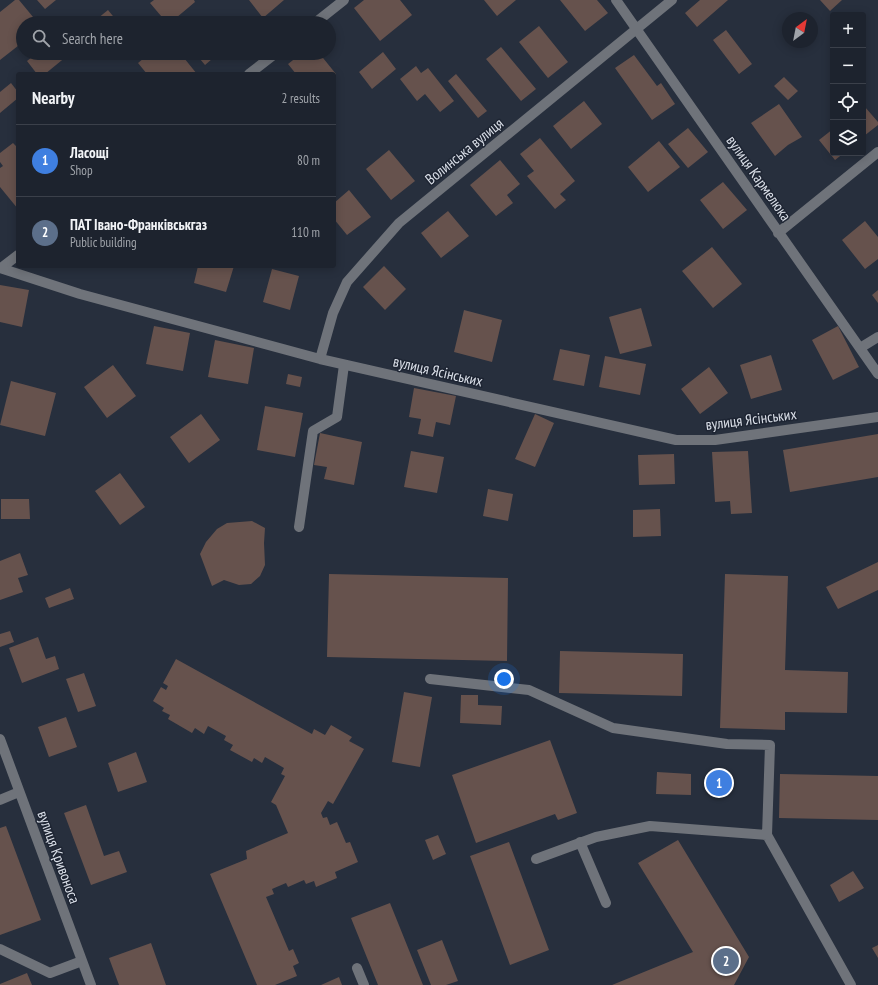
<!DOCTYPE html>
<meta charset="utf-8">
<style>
body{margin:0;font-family:"PT Sans Narrow",sans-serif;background:#252b36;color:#f1f3f6}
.controls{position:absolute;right:12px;top:12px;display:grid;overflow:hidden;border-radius:4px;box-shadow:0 2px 10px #0003}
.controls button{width:36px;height:36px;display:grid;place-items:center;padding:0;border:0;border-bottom:1px solid #3b404a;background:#1d232e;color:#f1f3f6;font:20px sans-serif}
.compass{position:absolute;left:782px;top:12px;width:36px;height:36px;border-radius:50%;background:#1d232e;box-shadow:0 2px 10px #0003;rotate:32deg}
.you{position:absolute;left:504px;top:679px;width:14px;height:14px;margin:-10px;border:3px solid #fff;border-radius:50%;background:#1a73e8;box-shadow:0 0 0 6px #1a73e833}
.badge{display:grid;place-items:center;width:26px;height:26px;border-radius:50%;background:#d93025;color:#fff;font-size:13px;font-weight:700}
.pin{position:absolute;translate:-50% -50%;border:2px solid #fff;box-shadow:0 1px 4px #0006}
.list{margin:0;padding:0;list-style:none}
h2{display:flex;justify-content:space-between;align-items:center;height:52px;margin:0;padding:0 16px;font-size:17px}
h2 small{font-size:13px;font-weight:400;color:#a0a4aa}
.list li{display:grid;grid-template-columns:26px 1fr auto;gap:12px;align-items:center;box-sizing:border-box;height:72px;padding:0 16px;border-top:1px solid #3b404a}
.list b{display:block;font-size:15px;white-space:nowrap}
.list p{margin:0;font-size:13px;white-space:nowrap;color:#a0a4aa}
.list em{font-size:13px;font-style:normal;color:#a0a4aa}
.icon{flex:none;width:22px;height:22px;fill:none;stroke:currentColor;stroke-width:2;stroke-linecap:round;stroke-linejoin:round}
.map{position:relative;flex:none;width:878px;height:985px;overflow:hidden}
.search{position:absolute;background:#1d232e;box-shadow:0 2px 10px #0003;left:16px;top:16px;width:320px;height:44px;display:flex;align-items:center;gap:10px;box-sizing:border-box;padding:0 14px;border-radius:22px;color:#a0a4aa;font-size:15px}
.panel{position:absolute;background:#1d232e;box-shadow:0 2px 10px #0003;left:16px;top:72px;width:320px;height:196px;border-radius:4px}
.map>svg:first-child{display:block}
.building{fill:#66524d}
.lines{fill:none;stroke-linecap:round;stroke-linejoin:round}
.minor{stroke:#6f737a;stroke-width:10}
.labels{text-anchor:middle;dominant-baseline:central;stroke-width:3;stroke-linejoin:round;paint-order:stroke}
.street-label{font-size:15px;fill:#dbe0e9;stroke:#1e2533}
</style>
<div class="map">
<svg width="878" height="985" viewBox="0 0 878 985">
<rect width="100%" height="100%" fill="#272f3d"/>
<path class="building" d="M15,0H19L38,23H23V42L0,60V12Z
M37,0H56L45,9Z
M154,0H194L195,2L170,23H167L150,3Z
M249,0H284L263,18Z
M364,0H400L412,15L380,41L354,8Z
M484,0H516L497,16Z
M560,0H597L608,13L585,31Z
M700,0H728L697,27L685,13Z
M820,0H842L830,11Z
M108,10L117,21L114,23H92Z
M539,26L568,62L548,78L519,42Z
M726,30L752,64L739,74L713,40Z
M501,47L536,89L521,101L486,59Z
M383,52L396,69L372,89L359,72Z
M37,53H64L67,56L45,74H37L27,61Z
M150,53H180L197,74H147L138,63Z
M195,53H219L205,65Z
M302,53H319L336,74L334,76V74H296L288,64Z
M634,55L657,86L661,83L675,104L652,120L615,68Z
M416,66L421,73L428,68L454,101L440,112L425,94L417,101L400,79Z
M456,74L487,111L478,118L448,81Z
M784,77L798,91L788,100L774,86Z
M11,83L18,92V98L0,113V92Z
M584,101L602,124L571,149L553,126Z
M779,104L802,137L788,145L775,156L751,123Z
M865,107L878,122V125L864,136L863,135V109Z
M688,128L708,152L688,168L668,144Z
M833,129V153H844L835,160L819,140Z
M540,138L575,181L560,194L566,200L555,209L527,176L534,171L520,154Z
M659,141L680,167L648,192L628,167Z
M13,143L18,148V209L0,187V168L3,166L0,162V153Z
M389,150L415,181L391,200L366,169Z
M500,160L520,184L507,195L513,203L496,216L470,185Z
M723,182L747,210L723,229L700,200Z
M349,190L371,217L347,235L334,219V203Z
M448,211L469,236L441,258L421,233Z
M865,221L878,237V259L865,269L842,240Z
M712,247L742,284L713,308L682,271Z
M198,266H234L226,292L194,283Z
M384,266L406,289L385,310L363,287Z
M272,269L299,276L290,310L263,302Z
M0,285L29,290L22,327L0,322Z
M878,290V303L872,295Z
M641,308L652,346L620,354L609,317Z
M464,310L502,320L492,362L454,352Z
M154,326L190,333L183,371L146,364Z
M838,326L859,367L833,380L812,340Z
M215,340L254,348L248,384L208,377Z
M560,349L590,355L584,386L553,380Z
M771,355L782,390L751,399L740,365Z
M605,356L646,364L640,395L599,387Z
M113,365L136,396L107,418L84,387Z
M709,367L728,393L700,414L681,389Z
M288,374L302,377L300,387L286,384Z
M11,381L56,393L45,436L0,425Z
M414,388L456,396L450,425L436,422L433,437L418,434L421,419L409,417Z
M265,406L303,413L295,457L257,450Z
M201,414L220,440L189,463L170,437Z
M535,414L554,423L535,467L515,459Z
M320,433L362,442L354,485L324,479L327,467L314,465Z
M878,434V477L790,492L783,450Z
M411,451L444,457L437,493L404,487Z
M748,451L752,513L731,514L730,501L715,502L712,452Z
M674,454L675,484L639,485L638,455Z
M120,473L145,507L120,525L95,491Z
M488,489L513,494L508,521L483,516Z
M1,499H29L30,519H1Z
M660,509L661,536L633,537V510Z
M252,521L265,528L264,543L265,565L260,576L251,584L239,585L224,580L212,586L200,554L206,542L217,529L227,523Z
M20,553L28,575L18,578L23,592L0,600V561Z
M878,562V590L838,609L826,587Z
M329,574L508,578L507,661L327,657Z
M725,574L788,576L785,670L848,672L847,713L785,712V730L720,728Z
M70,588L74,599L49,608L45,598Z
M10,631L14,642L0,647V634Z
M38,637L46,659L55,656L59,669L22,683L9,648Z
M560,651L683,654L682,696L559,693Z
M176,659L312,734L314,729L325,735L331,725L352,737L349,741L364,749L333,804L328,801L321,813L323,818L327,817L330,825L337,822L346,843L350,842L358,862L335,872L337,878L316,887L314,881L306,884L304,880L288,887L286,883L272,889L274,894L266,897L289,951L293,949L299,963L293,966L297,976L275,985H257L210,874L247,859L246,851L288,833L276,805L271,802L285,776L281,774L284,768L265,757L262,763L254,758L252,762L230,750L233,745L224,740L226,736L208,726L204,734L195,728L192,733L168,719L170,715L162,711L164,708L153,701L161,687L166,690L168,686L163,683Z
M84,673L96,706L78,712L66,679Z
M404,692L432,697L420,767L392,762Z
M461,695H478V705L502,706L501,725L460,723Z
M66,717L77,747L49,757L38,727Z
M550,740L577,813L558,820L555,814L476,843L452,775Z
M136,752L147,782L118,792L108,763Z
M657,772L691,774V795L656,794Z
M780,774L878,776V820L779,818Z
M86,805L104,856L119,851L127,872L91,885L64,813Z
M6,826L41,920L0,935V828Z
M438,835L446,854L433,860L425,840Z
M678,840L749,957L734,985H612L693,952L638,863Z
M509,842L549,950L510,965L470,856Z
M853,871L864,888L839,902L830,885Z
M390,903L423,985H378L351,918Z
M442,940L458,981L446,985H431L417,950Z
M151,943L166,985H119L109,958Z
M878,945V958L872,948Z
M27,973L32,985H0V984Z
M339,977L342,985H321Z"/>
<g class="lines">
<path class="minor" d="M616,0L878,374
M315,23L344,0
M249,74L276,53
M778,233L878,152
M0,268L80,294L320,359L676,440H715L878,417
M1,268L18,255
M860,348L878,337
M320,359L333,313L347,282L399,223L672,0
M299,527L313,431L337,417L344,365
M430,679L529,690L613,728L727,744L770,745L767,835L851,985
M0,739L91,985
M0,800L19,792
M580,842L606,903
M536,859L596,837L650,826L767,835
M0,949L50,973L82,961
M357,968L364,985"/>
</g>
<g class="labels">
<g class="street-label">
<text transform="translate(464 151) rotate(-39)">Волинська вулиця</text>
<text transform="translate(759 178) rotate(55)">вулиця Кармелюка</text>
<text transform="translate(438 371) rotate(13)">вулиця Ясінських</text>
<text transform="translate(751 419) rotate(-7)">вулиця Ясінських</text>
<text transform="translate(59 857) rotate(70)">вулиця Кривоноса</text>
</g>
</g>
</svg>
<div class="controls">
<button>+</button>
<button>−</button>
<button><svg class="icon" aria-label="locate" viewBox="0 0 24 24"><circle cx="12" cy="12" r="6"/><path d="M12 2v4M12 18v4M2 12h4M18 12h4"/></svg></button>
<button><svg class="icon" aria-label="layers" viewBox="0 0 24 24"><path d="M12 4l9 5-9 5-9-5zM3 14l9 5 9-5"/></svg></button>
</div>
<svg class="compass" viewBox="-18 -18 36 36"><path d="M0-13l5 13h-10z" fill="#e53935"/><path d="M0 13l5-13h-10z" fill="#a0a4aa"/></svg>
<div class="you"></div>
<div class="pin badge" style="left:719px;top:783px;background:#3f7fe0">1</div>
<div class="pin badge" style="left:726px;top:961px;background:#5c6f8a">2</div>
<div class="search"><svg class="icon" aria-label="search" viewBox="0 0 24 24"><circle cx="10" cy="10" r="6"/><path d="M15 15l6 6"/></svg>Search here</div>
<section class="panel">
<h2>Nearby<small>2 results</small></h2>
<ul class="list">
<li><span class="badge" style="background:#3f7fe0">1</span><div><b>Ласощі</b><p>Shop</p></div><em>80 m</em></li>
<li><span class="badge" style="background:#5c6f8a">2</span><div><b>ПАТ Івано-Франківськгаз</b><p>Public building</p></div><em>110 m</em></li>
</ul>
</section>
</div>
